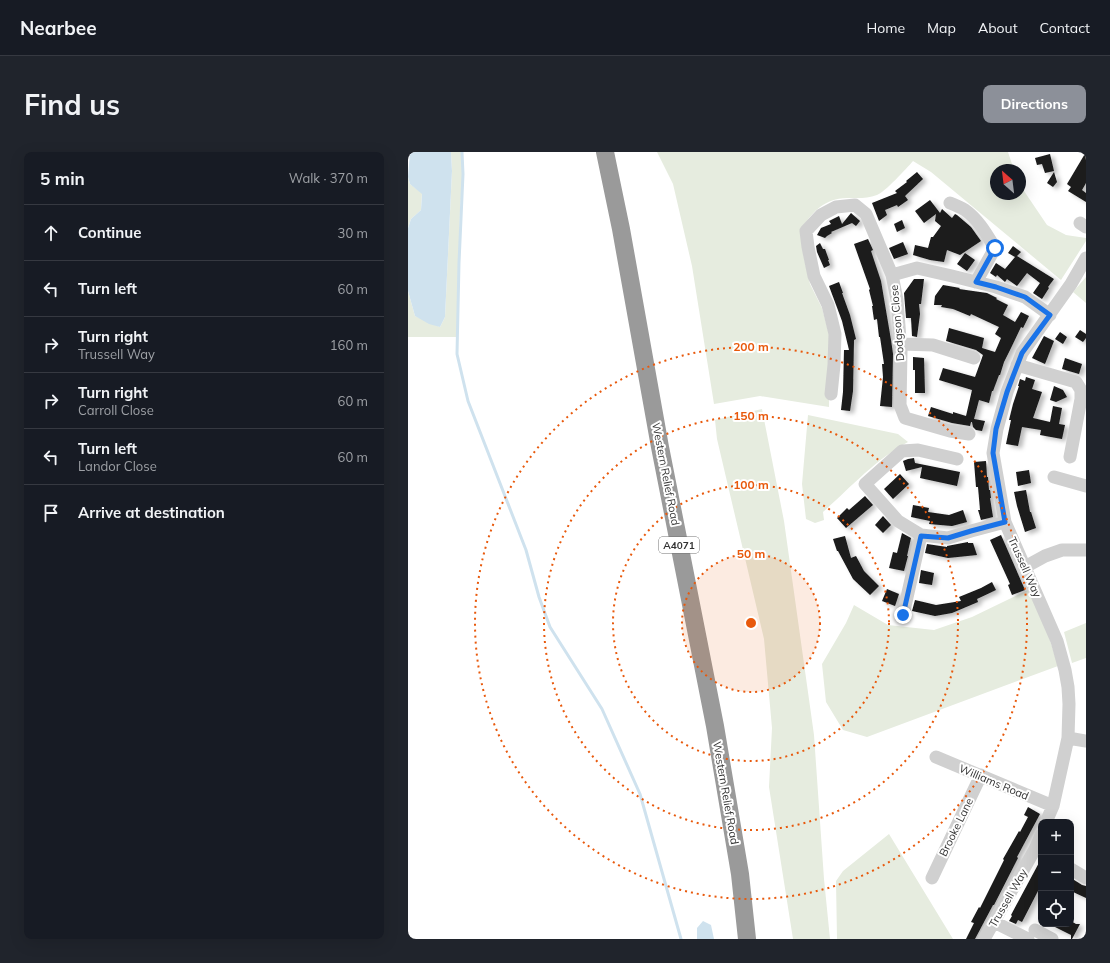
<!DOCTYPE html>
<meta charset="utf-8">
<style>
body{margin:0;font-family:Mulish,sans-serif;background:#20242c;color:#f1f3f6}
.controls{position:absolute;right:12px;bottom:12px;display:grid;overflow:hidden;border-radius:8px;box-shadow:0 4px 16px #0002}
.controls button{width:36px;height:36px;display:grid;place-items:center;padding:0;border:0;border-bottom:1px solid #363941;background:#171b24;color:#f1f3f6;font:20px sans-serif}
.compass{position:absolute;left:582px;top:12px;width:36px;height:36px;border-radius:50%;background:#171b24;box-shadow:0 4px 16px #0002;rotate:332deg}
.stop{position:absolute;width:12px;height:12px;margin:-9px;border:3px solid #1a73e8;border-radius:50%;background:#fff}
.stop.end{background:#1a73e8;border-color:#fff;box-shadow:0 1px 4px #0008}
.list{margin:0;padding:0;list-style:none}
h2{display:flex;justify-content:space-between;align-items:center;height:52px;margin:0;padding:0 16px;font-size:17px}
h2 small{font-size:13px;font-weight:400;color:#9ea1a6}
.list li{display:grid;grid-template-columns:26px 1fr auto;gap:12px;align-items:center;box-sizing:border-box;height:56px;padding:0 16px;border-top:1px solid #363941}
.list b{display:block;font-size:15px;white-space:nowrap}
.list p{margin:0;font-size:13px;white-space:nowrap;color:#9ea1a6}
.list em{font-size:13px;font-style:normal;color:#9ea1a6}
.icon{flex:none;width:22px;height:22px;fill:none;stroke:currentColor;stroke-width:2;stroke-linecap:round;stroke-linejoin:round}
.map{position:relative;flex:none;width:678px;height:787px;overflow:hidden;border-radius:8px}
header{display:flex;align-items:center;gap:24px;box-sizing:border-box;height:56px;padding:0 20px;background:#171b24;border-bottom:1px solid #363941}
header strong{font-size:19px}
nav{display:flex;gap:22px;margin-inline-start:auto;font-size:14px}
.intro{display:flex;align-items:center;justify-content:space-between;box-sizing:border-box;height:96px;padding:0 24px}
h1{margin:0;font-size:28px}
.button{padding:10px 18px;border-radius:8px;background:#8c9099;color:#fff;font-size:14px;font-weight:700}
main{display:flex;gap:24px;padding:0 24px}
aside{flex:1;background:#171b24;border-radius:8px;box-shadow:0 4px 16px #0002}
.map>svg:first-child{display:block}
.green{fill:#e6ecdf}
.water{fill:#cfe2ee}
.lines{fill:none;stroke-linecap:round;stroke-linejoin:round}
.stream{stroke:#cfe2ee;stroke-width:3}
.building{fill:#1a1a1a;filter:url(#shadow)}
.minor{stroke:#d0d0d0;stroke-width:13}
.highway{stroke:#9a9a9a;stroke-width:18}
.route{stroke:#1a73e8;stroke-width:5}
.ring{fill:none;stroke:#e8590c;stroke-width:2;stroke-dasharray:2 4}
.labels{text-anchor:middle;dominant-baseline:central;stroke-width:4;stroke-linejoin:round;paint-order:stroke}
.shield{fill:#fff;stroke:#707070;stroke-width:1}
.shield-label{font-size:10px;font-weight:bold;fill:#333}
.street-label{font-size:11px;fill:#333;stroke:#fff}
.centre{fill:#e8590c;stroke:#fff;stroke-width:2}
.ring-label{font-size:12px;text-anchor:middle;font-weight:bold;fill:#e8590c;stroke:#fff;stroke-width:4;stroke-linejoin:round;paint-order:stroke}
</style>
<header>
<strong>Nearbee</strong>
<nav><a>Home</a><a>Map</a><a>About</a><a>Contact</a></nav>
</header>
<div class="intro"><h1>Find us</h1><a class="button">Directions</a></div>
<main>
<aside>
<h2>5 min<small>Walk · 370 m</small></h2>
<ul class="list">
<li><svg class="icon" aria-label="ahead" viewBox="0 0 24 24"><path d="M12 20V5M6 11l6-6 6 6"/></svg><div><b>Continue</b></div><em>30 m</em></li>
<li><svg class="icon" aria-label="left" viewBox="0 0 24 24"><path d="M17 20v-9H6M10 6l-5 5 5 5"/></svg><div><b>Turn left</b></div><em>60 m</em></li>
<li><svg class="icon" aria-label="right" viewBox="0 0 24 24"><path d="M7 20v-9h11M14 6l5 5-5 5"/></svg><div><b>Turn right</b><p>Trussell Way</p></div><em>160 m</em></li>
<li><svg class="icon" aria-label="right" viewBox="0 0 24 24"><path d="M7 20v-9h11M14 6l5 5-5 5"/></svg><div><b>Turn right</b><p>Carroll Close</p></div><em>60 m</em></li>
<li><svg class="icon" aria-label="left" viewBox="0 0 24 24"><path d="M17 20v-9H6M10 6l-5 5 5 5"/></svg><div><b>Turn left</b><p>Landor Close</p></div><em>60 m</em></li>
<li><svg class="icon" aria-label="arrive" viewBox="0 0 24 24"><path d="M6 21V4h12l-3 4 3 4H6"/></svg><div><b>Arrive at destination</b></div></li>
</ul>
</aside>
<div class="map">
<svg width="678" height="787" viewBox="0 0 678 787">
<defs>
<filter id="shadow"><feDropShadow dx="4" dy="2.5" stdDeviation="2" flood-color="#0004"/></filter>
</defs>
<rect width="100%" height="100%" fill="#fff"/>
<path class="green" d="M43,0H54L55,22L52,58L49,185H0V139L7,164L32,175L37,165L44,19Z
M249,0H600L606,18H588V42H612V33L639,73L658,83L678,86V89L653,128L523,20L505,9C499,16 476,41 469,43C459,47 449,46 439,46C416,47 407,58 394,75L396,106L402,132L414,156L422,186L421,255L352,244L306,252L284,114L265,32Z
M0,25L2,32L14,41L13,58L3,67L0,76Z
M678,125V151L665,140Z
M354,257L376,369L406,583L416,727L422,787H385L361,635L364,576L356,487L309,287L307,268Z
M400,263L490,282L500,290C468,307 442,336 415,360L416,368L407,371L398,367L394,332Z
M622,437L641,485L650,514L459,585L435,578L418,550L414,512L438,471L446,453L480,473L526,478L564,465Z
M678,471V506L664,511L656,480Z
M481,682L545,787H429L428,729L435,719Z"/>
<path class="water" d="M2,0H43L44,19L37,165L32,175L21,172L7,164L0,139V76L3,67L13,58L14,42L2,32L0,25Z
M295,769L303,773L306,787H289V776Z"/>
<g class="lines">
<path class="stream" d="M54,0L55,22L51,111L49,202L60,249L118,398L131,445L142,475L194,557L232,642L273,787"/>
</g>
<path class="building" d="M678,0V31L674,38L678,41V50L660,39L663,35L659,32Z
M642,2L646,19L637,21L634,12L629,13L627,6Z
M509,20L515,27L497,44L500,48L490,55L489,53L477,58L479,63L471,69L464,51L489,41L487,39L499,30L498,29Z
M646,20L649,30L645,35L639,31Z
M522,48L532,61L534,57L544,66L547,62L549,63L563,75L573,89L552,103L539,98L536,110L522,108L505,103L507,93L520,96L523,85H525L533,74L527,69L528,62L516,71L507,59Z
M443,61L452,69L448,74L444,71L423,80L424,81L419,84L417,86L409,83L413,76L423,72L421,69L431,64L434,72Z
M494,68L497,76L489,80L486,72Z
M460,87L465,98L463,99L473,129L483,188L485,202L484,255L472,254L475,225L474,212H476L472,185H471L469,167L466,168L464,154H465L461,138L462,137L446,92Z
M495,90L500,102L486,107L481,96Z
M412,91L415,97H417L421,108H420L422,113L416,116L409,100L408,94Z
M605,94L613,100L609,104L646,127L640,135L641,136L634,147L625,141L632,131L619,121L609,134L599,127L597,130L589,123L588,125L582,121L588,111L597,117L607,105L600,101Z
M557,101L567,108L559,119L549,112Z
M506,127H516L513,152H511L512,162L509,185L504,184L503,166H498L496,141Z
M431,130L435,141H434L442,163L448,187L446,188L445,239L442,259L433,258L435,240L436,198H441L434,169L421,134Z
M535,133L552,136L551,137L579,141L589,146L588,147L600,153L595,163L607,170L613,160L621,164L615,176L613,175L603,196L596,210L592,223H591L585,239H584L581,251L571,248L566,267L577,269L574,279L568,278L565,275L564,270H563L562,274L544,271L520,264L523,255L545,262V260L558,264L564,238L531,228L535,216L567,225L575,203L568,198L538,189L541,176L576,186L574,196L587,200L593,186L587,182L591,175L563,162L562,164L545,157L533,155L534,153H526L527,144Z
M672,178L678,182V186L675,190L667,185Z
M652,180L659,185L655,192L647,187Z
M636,184L646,189L637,212L624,206Z
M505,205L516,206L517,241H507V218H505Z
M657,206L674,212L671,222L654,217Z
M618,225L627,228L624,237L634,240L625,266L642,270L645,254L654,256L651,272L657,273L654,287L632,283L633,278L614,275L610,294L598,292L603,268H601L605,252L611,234H610L612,227L617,229Z
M646,234L655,238L659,245L648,250L642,248Z
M506,306L507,311L552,320L549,334L512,326L514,315L498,319L495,309L500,307Z
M578,309L579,325H580L581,338H582L583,346H582L585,365L573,368L570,358H572L570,335H568L566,310Z
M621,318L623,331L610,334L608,320Z
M492,322L501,332L485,347L476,337Z
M618,338L622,360H623L628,376L617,380L609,354L606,340Z
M457,344L465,353L438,376L429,366L439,356L441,358Z
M505,353L521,356L520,360L541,363L555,358L559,370L544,374L521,372L522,369L503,365Z
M475,364L483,373L475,381L467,373Z
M494,381L503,386L499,404H500L496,419L481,416L485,400L489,401Z
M593,383L617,438L604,443L600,433L602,432L582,388Z
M437,384L443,406L448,404L456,419L471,434L462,443L445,427L430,399H429L425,387Z
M560,390V391H565L569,403L540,406L517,401L519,392L539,395V394Z
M513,418L526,421L524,433L511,431Z
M584,430L588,438L569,447L570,450L544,461L527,464L504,459L507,448L528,453L553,449L551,445L573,436Z
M479,437L491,442L487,454L474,449Z
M620,655L632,662L609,705L610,706L586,753H585L567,787H558L566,771L563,770L571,755L572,756L596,708L595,707L611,679L612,680L620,665L616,663Z
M633,707V731L630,737H631L614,770L610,768L608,772L601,769L604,764L603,763Z
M663,726L674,733L678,734V746L663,739Z
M663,769L668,772H672L664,787H663V783L641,772H663Z"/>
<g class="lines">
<path class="minor" d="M542,51C547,53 552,55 557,58C570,67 579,83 587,96L568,130
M672,71L678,75
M484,123L509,116L544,124L588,135L617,145L642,163
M492,192L525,193L566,206
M609,213L668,230L673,238V247L662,305
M423,242L426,213L427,182L420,153L406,124L400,95L398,79L413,63L428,55L447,53L458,62L484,123L489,148L493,200L492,253L497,266L542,279L561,282
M549,307L510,298L494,299L457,332L490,369L513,383L540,386L563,379L597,370
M646,325L678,334
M617,415L637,404L654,398H678
M495,463L513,383
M660,586L678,589
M528,605L645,654
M638,670L645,654L660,586L661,552L660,535L657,518L649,489L597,370L585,301L589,277L599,240L614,201L663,132L678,106
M663,717L678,726
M524,726L573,623
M586,770L620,787
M627,778L644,787
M576,787L627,697L633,683"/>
<path class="highway" d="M197,0L213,77L252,295L307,574L332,722L339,787"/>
</g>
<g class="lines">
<path class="route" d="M495,463L513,384L540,386L563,379L597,370L585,301L588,277L599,240L614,201L642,163L617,145L588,135L568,130L587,96"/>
</g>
<circle cx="343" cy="471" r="69" fill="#e8590c" fill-opacity=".12"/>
<g class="ring">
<circle cx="343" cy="471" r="69"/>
<circle cx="343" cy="471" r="138"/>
<circle cx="343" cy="471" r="207"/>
<circle cx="343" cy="471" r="276"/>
</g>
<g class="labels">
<rect class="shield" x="251" y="385" width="40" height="16" rx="3"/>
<g class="shield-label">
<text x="271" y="393">A4071</text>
</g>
<g class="street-label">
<text transform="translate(489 171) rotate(-95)">Dodgson Close</text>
<text transform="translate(258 322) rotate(79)">Western Relief Road</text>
<text transform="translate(617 415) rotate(66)">Trussell Way</text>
<text transform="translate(586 630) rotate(23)">Williams Road</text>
<text transform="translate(318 641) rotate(80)">Western Relief Road</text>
<text transform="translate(548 675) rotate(-64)">Brooke Lane</text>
<text transform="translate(600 746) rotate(-60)">Trussell Way</text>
</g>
</g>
<circle cx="343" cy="471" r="6" class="centre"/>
<g class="ring-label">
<text x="343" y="199">200 m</text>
<text x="343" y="268">150 m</text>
<text x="343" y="337">100 m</text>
<text x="343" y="406">50 m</text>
</g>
</svg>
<div class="controls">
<button>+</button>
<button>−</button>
<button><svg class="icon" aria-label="locate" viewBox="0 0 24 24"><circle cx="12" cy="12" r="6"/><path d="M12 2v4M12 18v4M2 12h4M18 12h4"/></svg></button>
</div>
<svg class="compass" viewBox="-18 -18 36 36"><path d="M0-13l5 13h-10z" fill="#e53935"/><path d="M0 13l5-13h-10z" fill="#9ea1a6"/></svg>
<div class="stop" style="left:587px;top:96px"></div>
<div class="stop end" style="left:495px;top:463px"></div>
</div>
</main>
